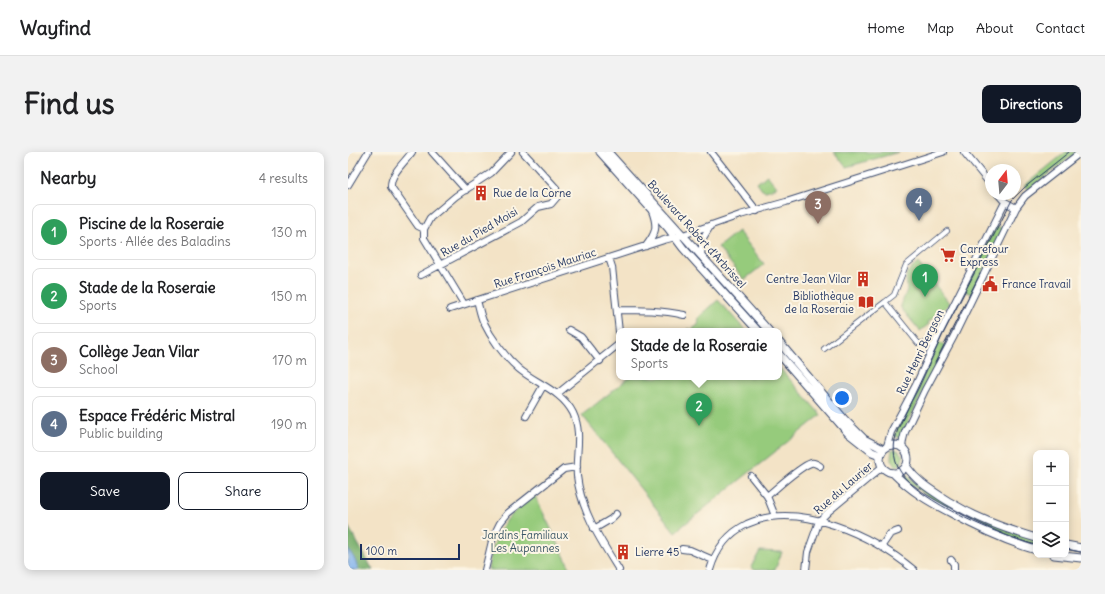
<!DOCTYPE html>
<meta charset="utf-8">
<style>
body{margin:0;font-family:Delius,sans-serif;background:#f2f2f2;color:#202124}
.controls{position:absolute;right:12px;bottom:12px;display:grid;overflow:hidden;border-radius:8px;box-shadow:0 2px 10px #0003}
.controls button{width:36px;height:36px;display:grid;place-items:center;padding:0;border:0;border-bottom:1px solid #e0e0e0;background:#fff;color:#202124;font:20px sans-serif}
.compass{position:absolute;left:637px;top:12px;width:36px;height:36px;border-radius:50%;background:#fff;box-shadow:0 2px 10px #0003;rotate:16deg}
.scale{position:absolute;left:12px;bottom:10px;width:100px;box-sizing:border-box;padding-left:4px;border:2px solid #1b2f5e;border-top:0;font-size:11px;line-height:14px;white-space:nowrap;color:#1b2f5e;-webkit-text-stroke:3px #fcf5e5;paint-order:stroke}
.you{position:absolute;left:494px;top:246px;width:14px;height:14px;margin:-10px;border:3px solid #fff;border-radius:50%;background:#1a73e8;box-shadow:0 0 0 6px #1a73e833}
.badge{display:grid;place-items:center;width:26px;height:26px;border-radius:50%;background:#111827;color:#fff;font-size:13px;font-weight:700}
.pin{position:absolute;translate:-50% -33px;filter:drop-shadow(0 1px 2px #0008)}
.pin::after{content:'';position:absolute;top:21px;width:14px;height:12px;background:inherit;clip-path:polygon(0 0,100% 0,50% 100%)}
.popup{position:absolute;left:268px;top:176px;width:166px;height:52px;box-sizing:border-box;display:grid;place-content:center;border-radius:8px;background:#fff;filter:drop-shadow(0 1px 3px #0005);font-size:13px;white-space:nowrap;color:#757577}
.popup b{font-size:15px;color:#202124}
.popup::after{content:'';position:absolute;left:50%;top:100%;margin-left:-8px;border:8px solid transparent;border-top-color:#fff}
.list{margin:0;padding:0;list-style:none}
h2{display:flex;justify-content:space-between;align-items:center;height:52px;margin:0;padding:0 16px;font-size:17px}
h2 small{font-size:13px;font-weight:400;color:#757577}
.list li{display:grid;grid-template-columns:26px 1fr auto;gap:12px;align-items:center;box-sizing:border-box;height:56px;margin:0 8px 8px;padding:0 8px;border:1px solid #e0e0e0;border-radius:8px}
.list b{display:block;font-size:15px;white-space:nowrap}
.list p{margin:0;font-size:13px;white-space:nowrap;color:#757577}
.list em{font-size:13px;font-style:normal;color:#757577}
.actions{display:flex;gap:8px;padding:12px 16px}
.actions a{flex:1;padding:9px 0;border:1px solid #111827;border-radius:8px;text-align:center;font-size:14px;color:#111827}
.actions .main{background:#111827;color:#fff}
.icon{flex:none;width:22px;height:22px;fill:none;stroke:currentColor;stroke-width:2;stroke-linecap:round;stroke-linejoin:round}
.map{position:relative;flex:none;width:733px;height:418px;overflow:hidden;border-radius:8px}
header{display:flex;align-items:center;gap:24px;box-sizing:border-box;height:56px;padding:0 20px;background:#fff;border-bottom:1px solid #e0e0e0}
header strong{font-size:19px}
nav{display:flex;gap:22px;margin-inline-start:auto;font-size:14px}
.intro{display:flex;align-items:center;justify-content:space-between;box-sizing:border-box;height:96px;padding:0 24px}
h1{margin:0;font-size:28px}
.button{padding:10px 18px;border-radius:8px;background:#111827;color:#fff;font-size:14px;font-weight:700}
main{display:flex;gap:24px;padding:0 24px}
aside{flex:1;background:#fff;border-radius:8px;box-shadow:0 2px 10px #0003}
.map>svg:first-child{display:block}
.green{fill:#96cb7c;stroke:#587d6d}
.forest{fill:#78af6c;stroke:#4a6f65}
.water{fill:#82b3ee;stroke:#4e71a6}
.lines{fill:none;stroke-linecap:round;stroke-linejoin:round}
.pedestrian-casing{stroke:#3b4a6e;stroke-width:6}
.minor-casing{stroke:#3b4a6e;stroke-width:8}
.tertiary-casing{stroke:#3b4a6e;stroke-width:9}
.pedestrian{stroke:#fff;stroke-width:4.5}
.minor{stroke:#fff;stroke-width:6}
.tertiary{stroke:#fff;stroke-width:7}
.tram{stroke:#1b2f5e;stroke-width:1}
.labels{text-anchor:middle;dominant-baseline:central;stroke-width:4;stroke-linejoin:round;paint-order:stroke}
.poi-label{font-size:11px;fill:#1b2f5e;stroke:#fcf5e5;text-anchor:start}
.street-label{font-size:11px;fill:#1b2f5e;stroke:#fcf5e5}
.park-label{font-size:11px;fill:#3a5666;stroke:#fcf5e5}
</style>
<header>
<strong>Wayfind</strong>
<nav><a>Home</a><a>Map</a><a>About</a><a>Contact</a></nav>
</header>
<div class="intro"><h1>Find us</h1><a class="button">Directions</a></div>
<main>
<aside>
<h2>Nearby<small>4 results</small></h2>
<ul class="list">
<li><span class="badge" style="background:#2e9e5b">1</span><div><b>Piscine de la Roseraie</b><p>Sports · Allée des Baladins</p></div><em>130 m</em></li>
<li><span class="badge" style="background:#2e9e5b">2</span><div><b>Stade de la Roseraie</b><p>Sports</p></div><em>150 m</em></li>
<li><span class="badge" style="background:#8d6e63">3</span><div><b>Collège Jean Vilar</b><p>School</p></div><em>170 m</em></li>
<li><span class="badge" style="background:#5c6f8a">4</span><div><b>Espace Frédéric Mistral</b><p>Public building</p></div><em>190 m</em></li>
</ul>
<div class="actions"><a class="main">Save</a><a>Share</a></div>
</aside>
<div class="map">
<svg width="733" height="418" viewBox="0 0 733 418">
<rect width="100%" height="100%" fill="#fcf5e5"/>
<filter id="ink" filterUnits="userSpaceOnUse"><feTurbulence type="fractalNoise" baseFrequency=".025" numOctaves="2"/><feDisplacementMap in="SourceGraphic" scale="8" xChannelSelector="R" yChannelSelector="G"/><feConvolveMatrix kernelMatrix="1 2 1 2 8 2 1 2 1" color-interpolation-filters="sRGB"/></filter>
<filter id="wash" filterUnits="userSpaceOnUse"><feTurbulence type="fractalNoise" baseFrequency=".012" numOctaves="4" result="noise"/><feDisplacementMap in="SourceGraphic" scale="16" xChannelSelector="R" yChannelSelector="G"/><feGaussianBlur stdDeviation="0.9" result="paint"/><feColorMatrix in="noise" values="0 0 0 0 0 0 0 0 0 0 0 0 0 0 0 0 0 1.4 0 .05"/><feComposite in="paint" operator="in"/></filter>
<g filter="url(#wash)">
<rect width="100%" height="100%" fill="#f3e3c6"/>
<path class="green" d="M486,0H551L498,15Z
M718,0H729L680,38L676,34Z
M419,23L429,35L418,39L414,38L409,31Z
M648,74L656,77L624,142L615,138Z
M390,79L416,112L396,128L370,95Z
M570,111L602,152L580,170L581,172L572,179L553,156V153L559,138L558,126L559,121Z
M370,148L398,179H338L341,176L343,178L350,173L351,165Z
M589,190L598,194L552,286L546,284Z
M431,215L473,263L327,380L234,263L282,225H431Z
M544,297L550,298L555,304L554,311L548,315L543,305Z
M559,323L568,331L584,342L688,389V394C650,382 613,366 580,344C571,338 563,333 556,326Z
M187,344L223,418H140C146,382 156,364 187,344Z
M412,399L434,400L427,418H407L403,415Z"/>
<path class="forest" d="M0,374L25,418H0Z"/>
<path class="water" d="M0,397L6,406L11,418H0Z"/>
</g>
<g filter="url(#ink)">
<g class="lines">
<g class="pedestrian-casing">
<path id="pedestrian" d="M582,192L570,191L537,150L546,143L558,113L599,79
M476,197L537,150"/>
</g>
<g class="minor-casing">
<path id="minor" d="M64,0C57,10 42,22 43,35L70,74L76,77
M84,0L118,38
M363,0L409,59
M616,0L643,33
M0,33L20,0
M650,42L657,50L668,56
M298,94C308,81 310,75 304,59
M353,103L355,86L363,73
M261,106L264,115L271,180
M73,123L173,70L190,55L203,52L209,45L208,36L175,0
M129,148C131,155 132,162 135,169C143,186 157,205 171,217C189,232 214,239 225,261C235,282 227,303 229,324C233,359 253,389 271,418
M116,152L76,86V77L82,66L108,44L143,21L163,0
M102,157L316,88L335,83L392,63L438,50L595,0
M269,158C292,158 314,158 336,163
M221,178L233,185L252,209
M209,242L271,192
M178,264L195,234
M539,294L543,280L568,233L590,184L657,50
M554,296L555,288L557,280L577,238L606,184L668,56L677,44L733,0
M403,324L419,344
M427,364L419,344C429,336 451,315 463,311C466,310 469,312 472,314
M246,377L263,367L268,362
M533,395L542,382L550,379
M334,397L342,398L365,408
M603,408L606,412V418
M137,418L145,385L152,371L160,361L216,317L229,315
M362,418C368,397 379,382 399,372C451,348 525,384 566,418
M458,418L460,400L471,369L481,359L534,315"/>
</g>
<g class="tertiary-casing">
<path id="tertiary" d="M252,0L320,76L335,96L410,179
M260,0L421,179
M431,190L496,267L516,287L535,297
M431,202L500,281L524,300L532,303
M532 307a14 14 0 1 1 28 0a14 14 0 1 1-28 0Z
M558,314C570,331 583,338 600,349C630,367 655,376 688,386
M545,321C563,339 580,349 603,361C630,376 658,389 688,398
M718,393L733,396
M706,403L733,406"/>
</g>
<use href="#pedestrian" class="pedestrian"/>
<use href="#minor" class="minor"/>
<use href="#tertiary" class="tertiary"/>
<path class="tram" d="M587,211L632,122
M688,393C653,384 570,350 552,319C544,306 545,291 550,277L595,182L664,48L676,36L721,0
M718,397L733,400"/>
</g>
</g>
<defs>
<g id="building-bare" transform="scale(1.2)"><path d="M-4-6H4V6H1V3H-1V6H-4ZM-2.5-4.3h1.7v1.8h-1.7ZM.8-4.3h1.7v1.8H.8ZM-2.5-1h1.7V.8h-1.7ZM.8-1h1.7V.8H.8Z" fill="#c8321e" stroke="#fcf5e5" stroke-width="2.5" paint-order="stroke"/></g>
<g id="supermarket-bare" transform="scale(1.2)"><path d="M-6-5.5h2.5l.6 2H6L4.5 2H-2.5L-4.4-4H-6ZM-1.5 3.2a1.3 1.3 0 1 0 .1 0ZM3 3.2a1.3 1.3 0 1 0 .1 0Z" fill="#c8321e" stroke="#fcf5e5" stroke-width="2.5" paint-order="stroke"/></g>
<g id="civic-bare" transform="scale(1.2)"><path d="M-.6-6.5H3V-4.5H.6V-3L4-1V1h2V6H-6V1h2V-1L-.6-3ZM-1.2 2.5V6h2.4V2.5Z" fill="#c8321e" stroke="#fcf5e5" stroke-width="2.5" paint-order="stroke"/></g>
<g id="library-bare" transform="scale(1.2)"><path d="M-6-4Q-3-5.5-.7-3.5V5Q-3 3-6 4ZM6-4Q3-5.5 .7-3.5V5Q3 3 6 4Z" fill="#c8321e" stroke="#fcf5e5" stroke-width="2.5" paint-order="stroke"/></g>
</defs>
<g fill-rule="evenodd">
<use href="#building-bare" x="133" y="41"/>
<use href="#supermarket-bare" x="600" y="103"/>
<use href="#building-bare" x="515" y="127"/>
<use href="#civic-bare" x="642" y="132"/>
<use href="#library-bare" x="518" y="150"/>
<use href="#building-bare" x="275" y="400"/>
</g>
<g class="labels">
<g class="poi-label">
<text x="145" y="41">Rue de la Corne</text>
<text x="612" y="97">Carrefour<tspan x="612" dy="13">Express</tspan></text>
<text x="503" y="127" text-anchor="end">Centre Jean Vilar</text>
<text x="654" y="132">France Travail</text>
<text x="506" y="144" text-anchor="end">Bibliothèque<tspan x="506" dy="13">de la Roseraie</tspan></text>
<text x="287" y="400">Lierre 45</text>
</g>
<g class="street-label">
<text transform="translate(131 80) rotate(-30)">Rue du Pied Moisi</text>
<text transform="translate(349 82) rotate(48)">Boulevard Robert d'Arbrissel</text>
<text transform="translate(197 116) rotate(-18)">Rue François Mauriac</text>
<text transform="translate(572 200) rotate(-64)">Rue Henri Bergson</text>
<text transform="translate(495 336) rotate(-41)">Rue du Laurier</text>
</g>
<g class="park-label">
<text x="177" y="383">Jardins Familiaux<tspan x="177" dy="13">Les Aupannes</tspan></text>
</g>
</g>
</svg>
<div class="controls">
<button>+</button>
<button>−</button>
<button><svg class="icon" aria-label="layers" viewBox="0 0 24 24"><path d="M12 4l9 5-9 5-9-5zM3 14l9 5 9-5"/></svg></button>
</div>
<svg class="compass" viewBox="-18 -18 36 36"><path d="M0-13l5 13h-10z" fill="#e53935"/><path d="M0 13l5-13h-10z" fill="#757577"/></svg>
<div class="scale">100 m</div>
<div class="you"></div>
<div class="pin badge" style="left:577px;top:145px;background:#2e9e5b">1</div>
<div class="pin badge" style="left:351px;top:274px;background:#2e9e5b">2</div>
<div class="popup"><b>Stade de la Roseraie</b>Sports</div>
<div class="pin badge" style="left:470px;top:72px;background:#8d6e63">3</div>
<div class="pin badge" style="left:571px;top:69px;background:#5c6f8a">4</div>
</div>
</main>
